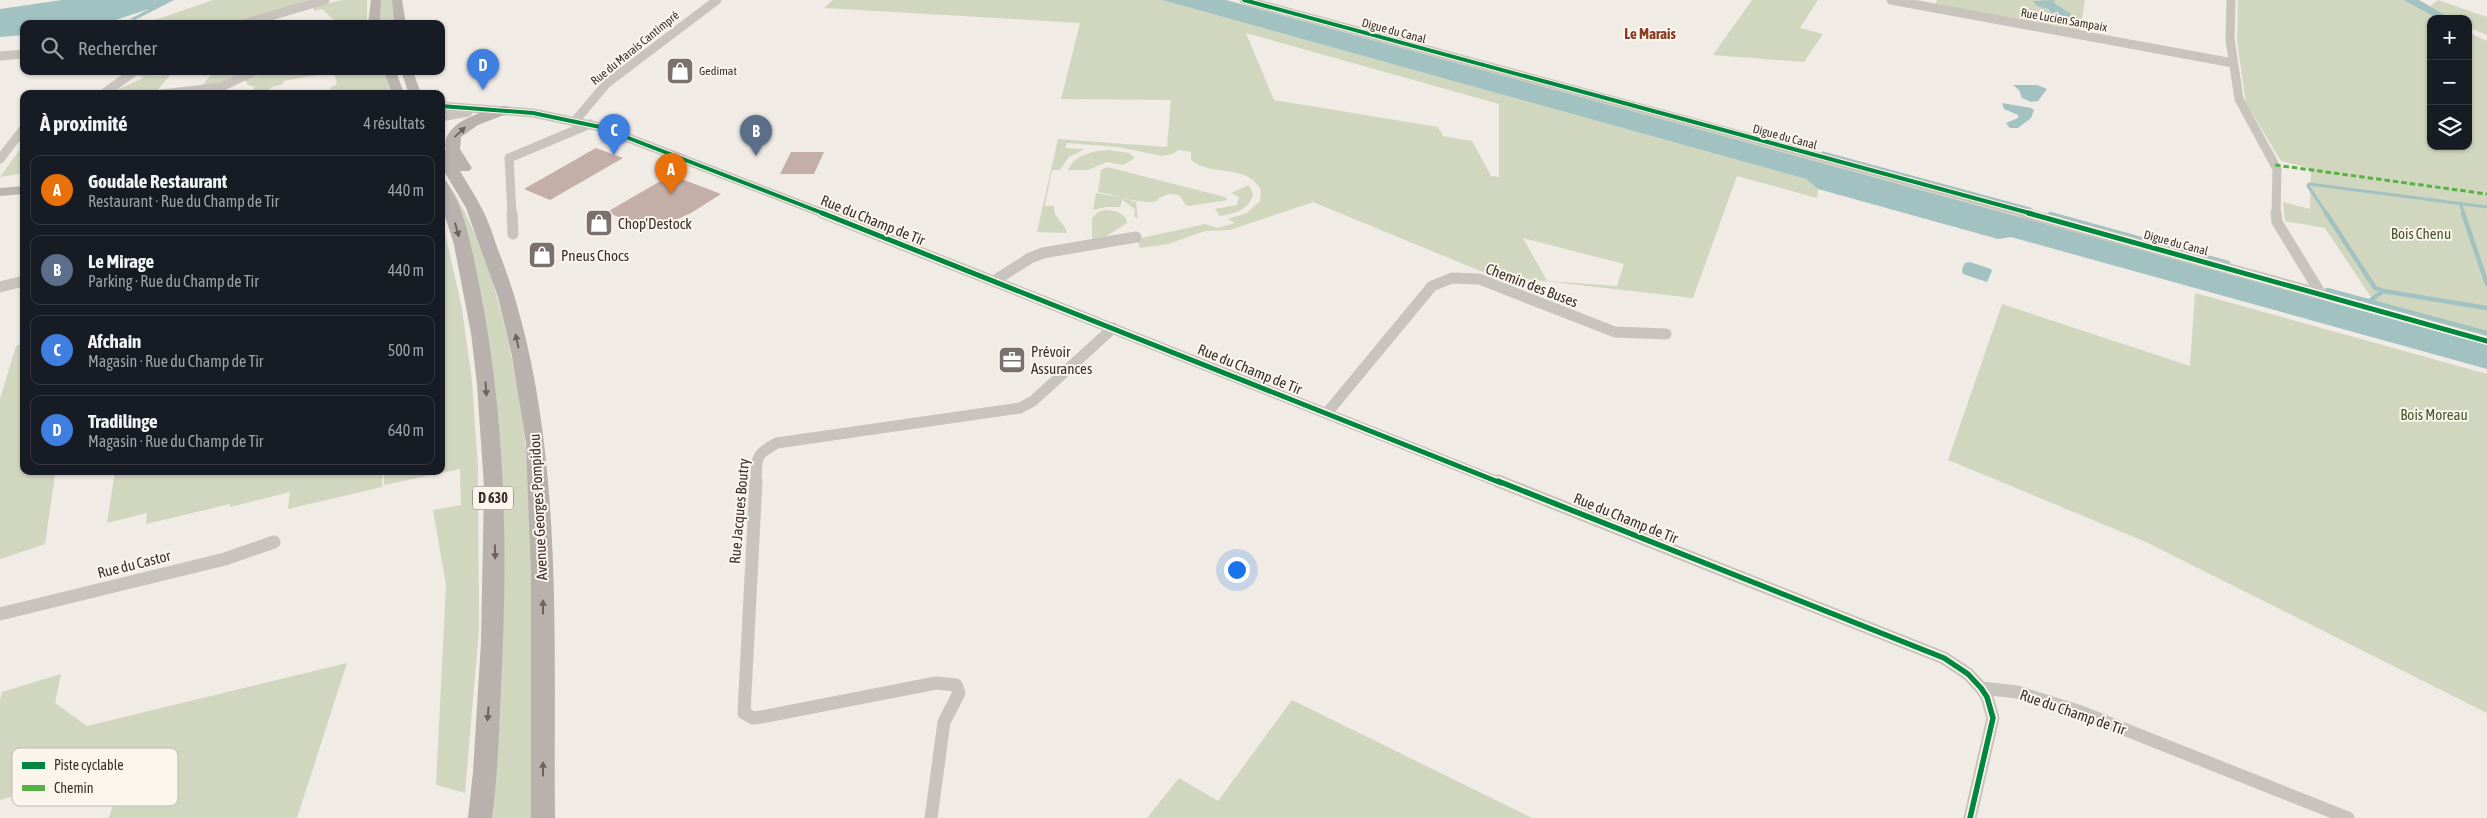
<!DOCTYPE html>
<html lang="fr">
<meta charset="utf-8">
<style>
body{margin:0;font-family:"Asap Condensed",sans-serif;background:#242831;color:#f1f3f6}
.controls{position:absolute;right:15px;top:15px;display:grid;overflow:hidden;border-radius:10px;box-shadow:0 1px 4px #0004}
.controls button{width:45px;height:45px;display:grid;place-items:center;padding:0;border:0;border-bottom:1px solid #363941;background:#171b24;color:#f1f3f6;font:25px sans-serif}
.you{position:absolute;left:1236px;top:569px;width:18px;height:18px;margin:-12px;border:4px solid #fff;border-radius:50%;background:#1a73e8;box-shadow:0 0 0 8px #1a73e833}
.badge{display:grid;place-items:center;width:32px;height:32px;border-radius:50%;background:#d93025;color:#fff;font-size:16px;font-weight:700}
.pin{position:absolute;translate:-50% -41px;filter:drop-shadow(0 1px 2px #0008)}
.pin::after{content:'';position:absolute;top:26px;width:18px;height:15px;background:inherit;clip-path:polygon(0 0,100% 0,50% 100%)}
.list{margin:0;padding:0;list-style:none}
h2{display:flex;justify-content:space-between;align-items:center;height:65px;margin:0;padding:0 20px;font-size:21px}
h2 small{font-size:16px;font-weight:400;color:#9ea1a6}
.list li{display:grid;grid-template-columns:32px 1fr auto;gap:15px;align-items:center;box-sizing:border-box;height:70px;margin:0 10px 10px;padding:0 10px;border:1px solid #363941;border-radius:10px}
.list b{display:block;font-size:19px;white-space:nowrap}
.list p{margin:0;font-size:16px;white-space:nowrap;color:#9ea1a6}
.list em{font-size:16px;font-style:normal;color:#9ea1a6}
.icon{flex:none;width:28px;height:28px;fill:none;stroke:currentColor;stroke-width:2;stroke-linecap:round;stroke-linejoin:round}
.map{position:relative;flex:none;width:2487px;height:818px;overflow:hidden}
.search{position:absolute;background:#171b24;box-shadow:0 1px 4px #0004;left:20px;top:20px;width:425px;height:55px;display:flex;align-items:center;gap:12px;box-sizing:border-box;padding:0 18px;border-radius:10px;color:#9ea1a6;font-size:19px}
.panel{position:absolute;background:#171b24;box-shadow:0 1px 4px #0004;left:20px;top:90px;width:425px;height:385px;border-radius:10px}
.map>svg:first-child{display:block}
.green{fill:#d1d6bf;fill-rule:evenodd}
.water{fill:#a1c2c1}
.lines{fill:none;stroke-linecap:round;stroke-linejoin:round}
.stream-far1{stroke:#a1c2c1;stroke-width:3}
.stream{stroke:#a1c2c1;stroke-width:4.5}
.building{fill:#c3afa7}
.minor-far2{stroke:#c9c3be;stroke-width:9}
.minor-far1{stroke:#c9c3be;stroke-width:11}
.minor{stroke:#c9c3be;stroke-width:13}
.secondary{fill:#bab3ae;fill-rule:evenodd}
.primary{fill:#b8b1ad;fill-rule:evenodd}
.quiet{stroke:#57b246;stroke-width:3;stroke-dasharray:5.5 3;stroke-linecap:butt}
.cycleway-far2-casing{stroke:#fbf5ee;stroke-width:6}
.cycleway-far1-casing{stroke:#fbf5ee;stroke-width:8}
.cycleway-casing{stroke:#fbf5ee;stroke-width:9}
.cycleway-far2{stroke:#00873e;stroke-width:4}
.cycleway-far1{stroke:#00873e;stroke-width:5}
.cycleway{stroke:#00873e;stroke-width:5.5}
.oneway{fill:#6d645f}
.labels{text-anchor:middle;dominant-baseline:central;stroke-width:4;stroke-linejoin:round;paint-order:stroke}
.far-street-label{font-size:12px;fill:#3b302b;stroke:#fbf5ee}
.far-poi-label{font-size:12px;fill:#3b302b;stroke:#fbf5ee;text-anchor:start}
.shield{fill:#fbf5ee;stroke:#756b66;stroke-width:1}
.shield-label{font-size:14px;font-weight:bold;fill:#3b302b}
.far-quarter-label{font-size:15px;font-weight:bold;fill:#8c3b22;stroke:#fbf5ee}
.street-label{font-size:15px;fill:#3b302b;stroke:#fbf5ee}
.poi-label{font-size:15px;fill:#3b302b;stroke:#fbf5ee;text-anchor:start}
.park-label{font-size:15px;fill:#4a5a2e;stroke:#fbf5ee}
.key{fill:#fbf5ee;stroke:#c1bab4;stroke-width:1}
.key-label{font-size:14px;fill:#3b302b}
</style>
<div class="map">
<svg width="2487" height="818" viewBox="0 0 2487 818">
<rect width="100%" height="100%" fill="#f0ebe5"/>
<path class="green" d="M213,0H317L238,24H143Z
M342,0H367V24H338L322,9L315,11L312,7Z
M381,0H392L394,24H380Z
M833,0H1162L1806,179L1818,189L1817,198L1737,176L1693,298L1490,275L1313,202L1230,230L1205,231L1168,244L1140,248L1137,239L1205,224L1217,228L1235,223L1228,219L1247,213L1260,201L1261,190C1247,163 1210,177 1191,160V152L1179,150L1172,154L1162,156L1118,147L1067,143L1065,148L1085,149L1069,157L1060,170H1052L1045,206H1054C1053,219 1065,222 1067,233L1037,232L1058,139L1167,147L1171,100L1061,99L1080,23L824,8ZM1246,33L1499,104V177L1491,176L1472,141L1443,136L1438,127L1274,100ZM1523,238L1624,264L1617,286L1547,281Z
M1226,0L2307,292L2336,301L2334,303Z
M1752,0H1818L1800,28L1823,34L1804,62L1713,55Z
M1937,0H2085L2080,31L1935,5Z
M2238,0H2403L2439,19H2431V146H2468V32L2487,41V340L2412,319L2416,316L2367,302V299L2373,300L2325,228L2285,221L2283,202L2310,209L2311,172L2305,167L2281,161L2246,103L2237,41Z
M2438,0L2487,17V35L2468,27V19H2452L2430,6Z
M170,71H173L157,91L111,94C122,86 133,84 144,77L138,76L144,72H154L152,76L168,74Z
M214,71L246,73L235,80L201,87Z
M292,71H385L391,94H331L330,88L337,84L334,72L283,81V84L272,87L264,94H207L251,91L255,87L248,85L245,80C261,72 276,75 292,71Z
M24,144V167L19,174L0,177Z
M1109,150L1129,153L1135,158L1123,165L1107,162L1088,170H1068C1075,154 1094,151 1109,150Z
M1107,167L1225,197L1228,200L1189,206L1186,205L1179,195L1169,194L1159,198L1157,201C1141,205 1116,195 1098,192L1101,170Z
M1249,185L1253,194C1250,210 1233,214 1220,216L1215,209L1237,205L1239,197L1231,193Z
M453,191C480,236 495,285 507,336C544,494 533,657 533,818H488L503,585L463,221Z
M1096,193L1119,197L1136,202L1138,219L1134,216L1135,209L1122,200L1120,207H1106L1093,210Z
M1105,210C1114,210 1126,213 1127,223L1105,237L1092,239V218L1098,212Z
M442,219L462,309L472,381L478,468L479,629L465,793L436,785L446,585L433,510L461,505L460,469L384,485V471H441V313L444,312L441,300Z
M2195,293L2487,374V713L2146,542L1948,460L2002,304L2190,366Z
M24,344V471H67L55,475L45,544L0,559V399L16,346Z
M115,471H383L382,487L288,509L290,492L230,507V504L146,524L147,513L107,523Z
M347,663L297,818H109L114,801L116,767L0,800V700L2,692L61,674L55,703L87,726Z
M1292,700L1532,818H1147L1179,778L1218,801Z"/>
<path class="water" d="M62,0H174L135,20L130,19L149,9L103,24H24V35L0,37V9Z
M1162,0H1226L2487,345V369L2011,237L1998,239L1818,189L1806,179Z
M2055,0L2054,3L2071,14L2070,19L2053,15L2049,9L2037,6L2033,1Z
M2403,0H2419L2452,19H2439Z
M2013,85H2037L2047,89L2038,101L2031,102L2022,98L2019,90Z
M2002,103L2031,108L2034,110L2031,118L2018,128H2010L2006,123L2018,118V115L2004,109Z
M1970,262L1991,269L1992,271L1987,282L1963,274L1962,269L1965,263Z"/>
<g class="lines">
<path class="stream-far1" d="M1823,153L2030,209
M2460,203L2464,214
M2327,214L2308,186L2309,184L2487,207"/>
<path class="stream" d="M2326,213L2375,288L2383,291
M2463,213L2487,284
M2050,214L2228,263
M2327,290L2487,333
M2371,300L2383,291L2487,308"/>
</g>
<path class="building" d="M596,148L623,158L550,200L524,189Z
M791,152H824L814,174H780Z
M671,175L721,194L691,213L651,231L607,212Z"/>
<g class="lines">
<path class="minor-far2" d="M1244,0L2030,214
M1891,0L2233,63
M2231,0L2230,39L2239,99L2277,169L2276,214
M243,24L325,0
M0,56L24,54
M103,94L135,71
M162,94L221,87L255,71
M441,106L533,113L600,127L825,214
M441,117L468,112
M575,121L606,84L717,0
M0,159L24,128
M512,214L509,158L590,124"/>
<path class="minor-far1" d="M512,213L513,234
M822,213L1501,483
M2025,213L2321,294
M2276,213L2277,222L2321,294
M994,281L1030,258L1043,253L1136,237
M0,287L24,281
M1327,413L1432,286L1452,278L1479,279L1615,332L1666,334
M756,483C757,458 754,455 777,443L1020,408L1033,401L1113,328"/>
<path class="minor" d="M756,481L744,713L753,718L761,717L936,683L956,685L959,693L944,722L931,818
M1498,481L1944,658L1968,674L1981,688L1987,697L1993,718L1970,818
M0,614L225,559L274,542
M1981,688L2017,692L2081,712L2348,818"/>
<path class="secondary" d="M371,0H381L380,24H368Z
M392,0H402L406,24H394Z
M384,71H396L404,94H392Z
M401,71H413L421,94H409Z
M441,107L445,108L447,113L441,117Z
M24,186V194L0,196V188Z"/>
<path class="primary" d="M504,106L509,107L511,110L509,113L478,125L461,137L460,149L472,168L469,171H460C467,183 475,195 481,207C490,223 495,243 502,260C566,432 553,636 555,818H531V575L526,443L512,356L498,297L466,208L441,166V149L446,150C439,123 485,110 504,106Z
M441,179L446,181C466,208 473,256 480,289C506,421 508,552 501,686C499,730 498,774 492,818H468L473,772L481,642L484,487L477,384L471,333L454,245L441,203Z"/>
<path class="quiet" d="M2275,165L2487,194"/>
<g class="cycleway-far2-casing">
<path id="cycleway-far2" d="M1244,0L2033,214
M441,106L533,113L600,127L825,214"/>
</g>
<g class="cycleway-far1-casing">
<path id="cycleway-far1" d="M822,213L1501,483
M2028,213L2487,341"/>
</g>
<g class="cycleway-casing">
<path id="cycleway" d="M1498,481L1944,658L1968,674L1981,688L1987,697L1993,718L1970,818"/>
</g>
<use href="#cycleway-far2" class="cycleway-far2"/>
<use href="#cycleway-far1" class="cycleway-far1"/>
<use href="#cycleway" class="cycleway"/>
</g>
<defs><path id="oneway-solid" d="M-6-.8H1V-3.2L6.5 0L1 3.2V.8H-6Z" transform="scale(1.25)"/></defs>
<g class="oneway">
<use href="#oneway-solid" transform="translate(460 132) rotate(-43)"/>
<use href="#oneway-solid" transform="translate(457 230) rotate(74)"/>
<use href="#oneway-solid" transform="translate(517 341) rotate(-103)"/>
<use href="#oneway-solid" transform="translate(486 389) rotate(86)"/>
<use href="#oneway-solid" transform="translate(495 552) rotate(89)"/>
<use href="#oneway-solid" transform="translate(543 607) rotate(-90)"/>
<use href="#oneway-solid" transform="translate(488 714) rotate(94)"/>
<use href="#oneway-solid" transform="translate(543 769) rotate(-90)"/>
</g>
<defs>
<g id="shop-square" transform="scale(1.4375)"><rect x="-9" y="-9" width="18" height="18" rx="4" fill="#7a716c" stroke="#fbf5ee"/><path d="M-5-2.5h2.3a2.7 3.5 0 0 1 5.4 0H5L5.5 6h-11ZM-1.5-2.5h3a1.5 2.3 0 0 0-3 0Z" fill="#fff"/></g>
<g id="office-square" transform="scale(1.4375)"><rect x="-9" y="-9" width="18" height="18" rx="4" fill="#7a716c" stroke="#fbf5ee"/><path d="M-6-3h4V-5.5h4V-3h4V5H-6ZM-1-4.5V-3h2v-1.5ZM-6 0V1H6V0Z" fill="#fff"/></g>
</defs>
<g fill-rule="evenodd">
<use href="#shop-square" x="680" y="71"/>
<use href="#shop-square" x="599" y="223"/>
<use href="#shop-square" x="542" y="255"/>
<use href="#office-square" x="1012" y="360"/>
</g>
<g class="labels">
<g class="far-street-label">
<text transform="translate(2064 20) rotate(10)">Rue Lucien Sampaix</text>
<text transform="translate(1394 31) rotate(15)">Digue du Canal</text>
<text transform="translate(635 48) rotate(-39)">Rue du Marais Cantimpré</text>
<text transform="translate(1785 137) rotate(15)">Digue du Canal</text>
<text transform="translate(2176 243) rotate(15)">Digue du Canal</text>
</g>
<g class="far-poi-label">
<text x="699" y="71">Gedimat</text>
</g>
<rect class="shield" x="473" y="486.5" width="40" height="23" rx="4"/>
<g class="shield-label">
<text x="493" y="498">D 630</text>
</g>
<g class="far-quarter-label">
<text x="1650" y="33">Le Marais</text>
</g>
<g class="street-label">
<text transform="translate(873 220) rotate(22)">Rue du Champ de Tir</text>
<text transform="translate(1532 285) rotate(21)">Chemin des Buses</text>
<text transform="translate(1250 369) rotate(22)">Rue du Champ de Tir</text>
<text transform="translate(538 507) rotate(-93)">Avenue Georges Pompidou</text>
<text transform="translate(739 511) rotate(-85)">Rue Jacques Boutry</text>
<text transform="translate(1626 518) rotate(22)">Rue du Champ de Tir</text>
<text transform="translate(134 564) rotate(-14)">Rue du Castor</text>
<text transform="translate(2073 712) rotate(19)">Rue du Champ de Tir</text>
</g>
<g class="poi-label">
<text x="618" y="223">Chop'Destock</text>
<text x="561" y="255">Pneus Chocs</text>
<text x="1031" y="351">Prévoir<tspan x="1031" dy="17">Assurances</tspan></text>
</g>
<g class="park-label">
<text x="2421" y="233">Bois Chenu</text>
<text x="2434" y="414">Bois Moreau</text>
</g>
</g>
<rect x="12" y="748" width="166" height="58" rx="8" class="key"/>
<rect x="22" y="762" width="23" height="7" fill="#00873e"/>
<rect x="22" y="785" width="23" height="6" fill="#57b246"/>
<g class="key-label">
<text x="54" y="770">Piste cyclable</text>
<text x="54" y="793">Chemin</text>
</g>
</svg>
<div class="controls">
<button>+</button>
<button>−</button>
<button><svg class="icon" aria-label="layers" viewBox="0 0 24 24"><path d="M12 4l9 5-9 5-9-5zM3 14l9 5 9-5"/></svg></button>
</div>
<div class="you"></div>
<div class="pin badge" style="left:671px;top:194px;background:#e8710a">A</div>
<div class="pin badge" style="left:756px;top:156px;background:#5c6f8a">B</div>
<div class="pin badge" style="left:614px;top:155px;background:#3f7fe0">C</div>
<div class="pin badge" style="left:483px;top:90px;background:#3f7fe0">D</div>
<div class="search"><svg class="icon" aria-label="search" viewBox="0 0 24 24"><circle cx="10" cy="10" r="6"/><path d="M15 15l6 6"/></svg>Rechercher</div>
<section class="panel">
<h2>À proximité<small>4 résultats</small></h2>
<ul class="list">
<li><span class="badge" style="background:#e8710a">A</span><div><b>Goudale Restaurant</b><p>Restaurant · Rue du Champ de Tir</p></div><em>440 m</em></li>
<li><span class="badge" style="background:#5c6f8a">B</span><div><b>Le Mirage</b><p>Parking · Rue du Champ de Tir</p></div><em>440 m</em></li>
<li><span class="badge" style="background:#3f7fe0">C</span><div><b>Afchain</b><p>Magasin · Rue du Champ de Tir</p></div><em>500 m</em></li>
<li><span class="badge" style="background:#3f7fe0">D</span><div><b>Tradilinge</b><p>Magasin · Rue du Champ de Tir</p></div><em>640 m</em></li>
</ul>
</section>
</div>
